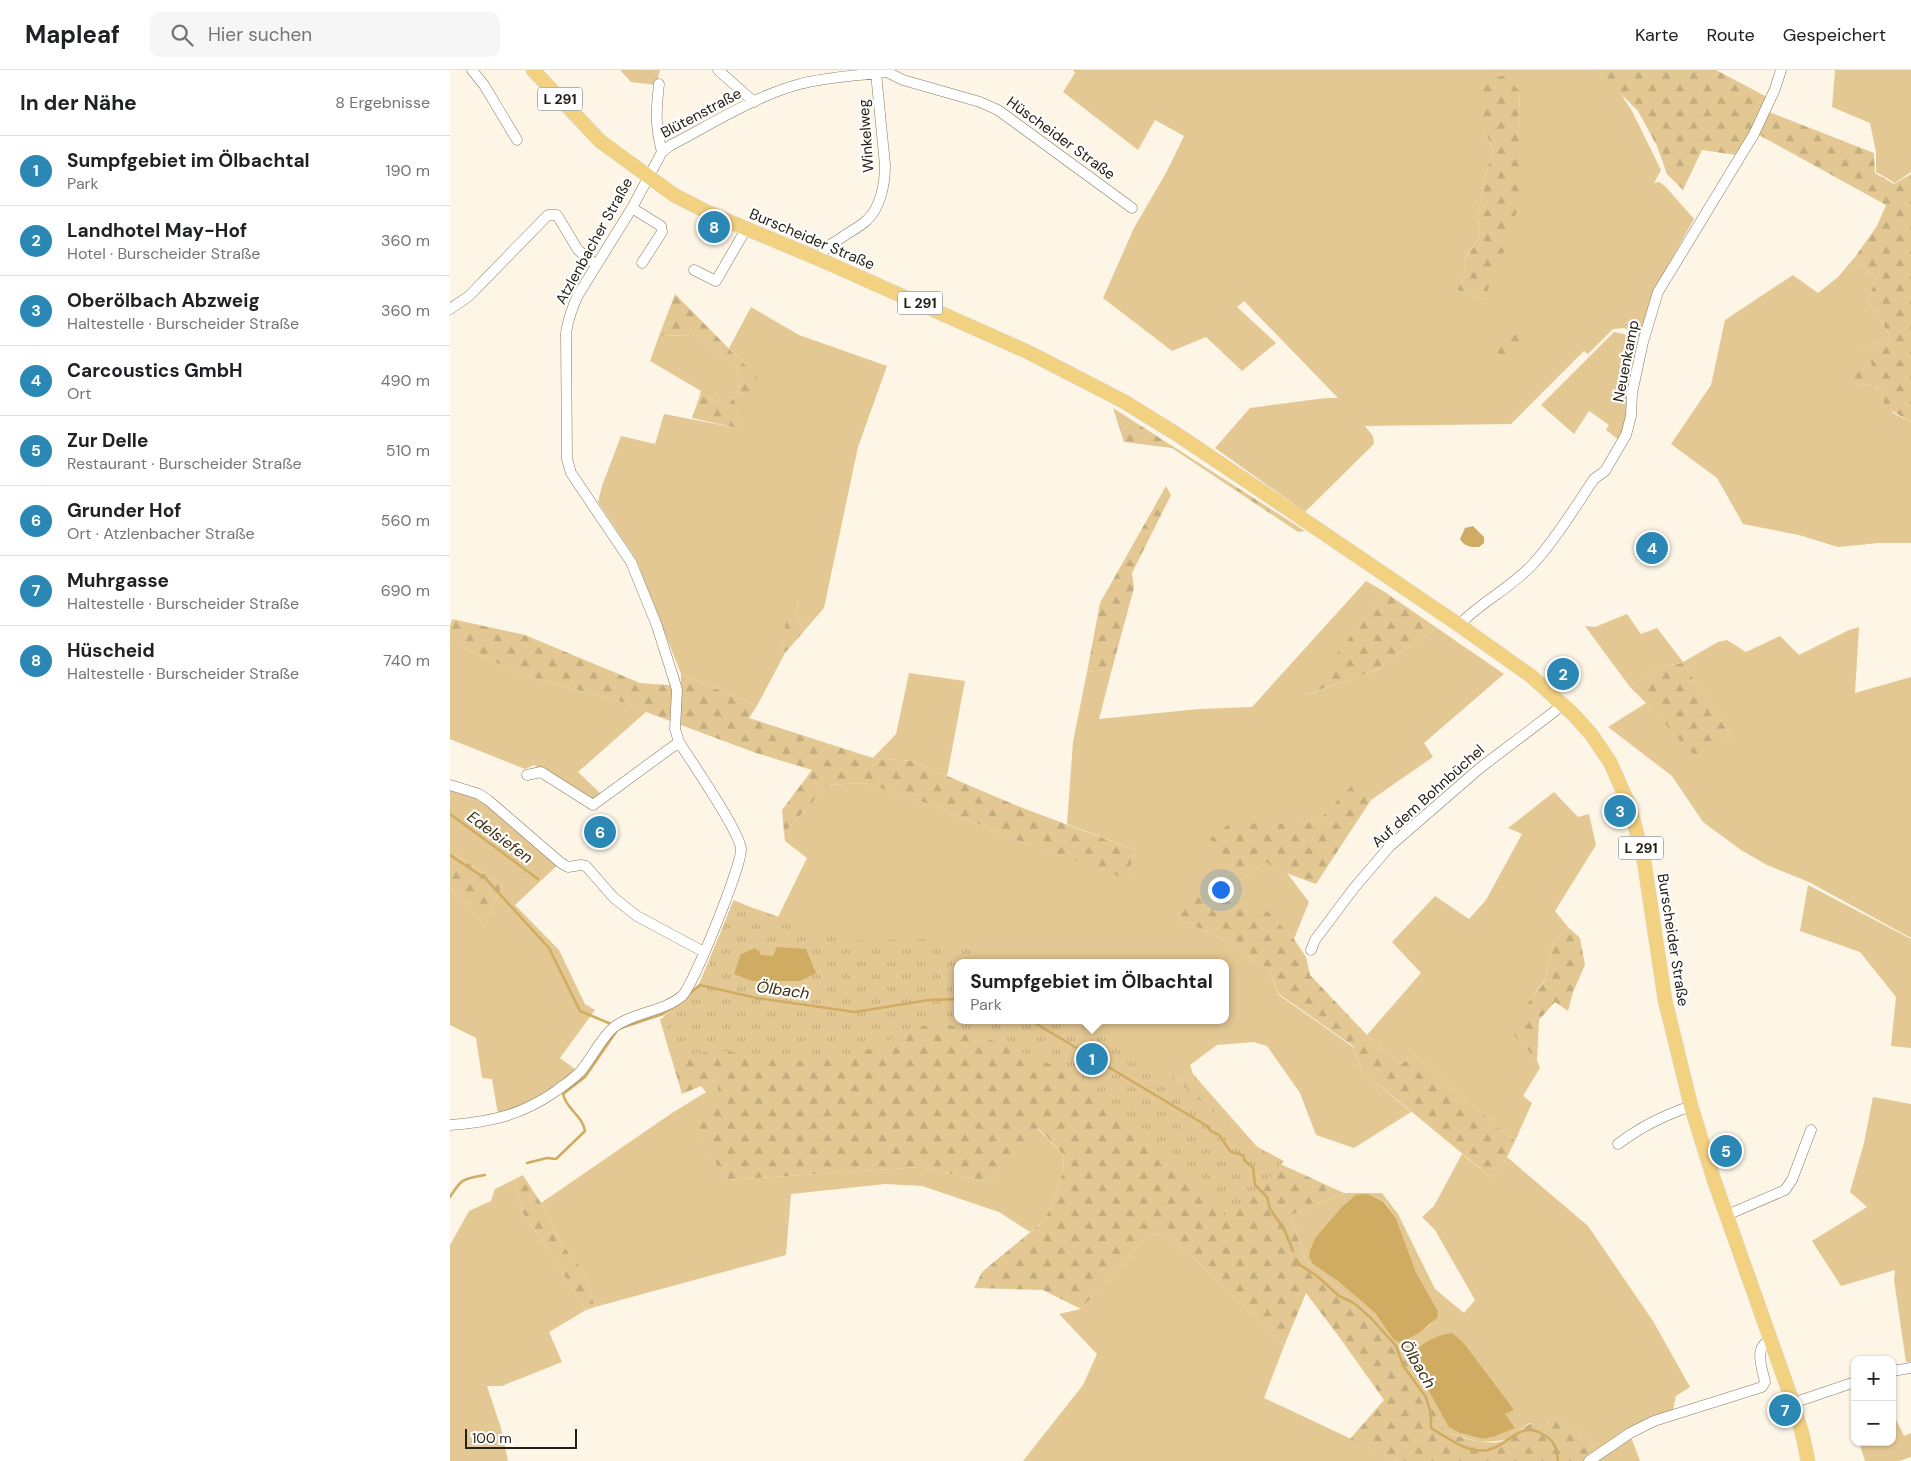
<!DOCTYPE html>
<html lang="de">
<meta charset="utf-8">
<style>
body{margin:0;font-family:"DM Sans",sans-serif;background:#f6f6f6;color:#202124}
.controls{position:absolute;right:15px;bottom:15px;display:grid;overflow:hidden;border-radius:10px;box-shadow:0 1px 4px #0004}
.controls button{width:45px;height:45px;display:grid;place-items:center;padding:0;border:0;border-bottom:1px solid #e0e0e0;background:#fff;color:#202124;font:25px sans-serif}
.scale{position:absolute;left:15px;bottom:12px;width:112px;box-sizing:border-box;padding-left:5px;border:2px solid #252017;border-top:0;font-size:14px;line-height:18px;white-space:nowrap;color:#252017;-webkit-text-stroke:4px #fff;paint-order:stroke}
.you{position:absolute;left:770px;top:819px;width:18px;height:18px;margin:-12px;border:4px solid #fff;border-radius:50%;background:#1a73e8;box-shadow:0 0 0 8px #1a73e833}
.badge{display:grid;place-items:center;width:32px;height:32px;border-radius:50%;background:#2b88b4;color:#fff;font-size:16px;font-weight:700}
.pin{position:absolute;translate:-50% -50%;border:2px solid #fff;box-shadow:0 1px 5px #0006}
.popup{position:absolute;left:504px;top:889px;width:275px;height:65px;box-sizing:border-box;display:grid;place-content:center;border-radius:10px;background:#fff;filter:drop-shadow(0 1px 4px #0005);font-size:16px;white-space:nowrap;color:#757577}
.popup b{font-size:19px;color:#202124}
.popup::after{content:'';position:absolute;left:50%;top:100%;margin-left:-10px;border:10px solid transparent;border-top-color:#fff}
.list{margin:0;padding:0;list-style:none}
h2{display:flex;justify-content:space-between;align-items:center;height:65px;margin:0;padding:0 20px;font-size:21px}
h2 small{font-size:16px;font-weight:400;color:#757577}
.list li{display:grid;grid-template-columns:32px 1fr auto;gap:15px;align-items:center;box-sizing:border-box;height:70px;padding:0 20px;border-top:1px solid #e0e0e0}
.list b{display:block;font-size:19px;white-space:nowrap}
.list p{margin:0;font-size:16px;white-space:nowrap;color:#757577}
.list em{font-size:16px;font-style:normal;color:#757577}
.icon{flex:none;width:28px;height:28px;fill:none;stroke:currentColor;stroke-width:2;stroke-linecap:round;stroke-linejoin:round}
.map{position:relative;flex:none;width:1461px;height:1391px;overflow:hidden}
header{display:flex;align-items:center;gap:30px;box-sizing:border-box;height:70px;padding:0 25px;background:#fff;border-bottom:1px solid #e0e0e0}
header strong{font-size:24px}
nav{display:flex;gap:28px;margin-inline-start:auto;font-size:18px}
.search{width:350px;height:45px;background:#f6f6f6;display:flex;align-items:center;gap:12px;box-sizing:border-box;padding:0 18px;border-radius:10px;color:#757577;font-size:19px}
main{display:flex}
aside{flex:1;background:#fff}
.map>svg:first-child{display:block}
.grass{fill:#e3c893;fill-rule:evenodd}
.forest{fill:url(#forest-firs)}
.park{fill:url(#park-tufts)}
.water{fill:#d0ac62}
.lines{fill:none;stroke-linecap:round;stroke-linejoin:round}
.stream{stroke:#d0ac62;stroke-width:2.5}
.minor-casing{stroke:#867a63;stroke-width:11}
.major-casing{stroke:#dcdbda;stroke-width:15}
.minor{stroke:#fff;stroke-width:10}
.major{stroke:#f2d180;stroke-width:14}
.labels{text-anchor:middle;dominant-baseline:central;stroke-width:4.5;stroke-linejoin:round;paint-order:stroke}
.shield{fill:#fff;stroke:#66635d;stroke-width:1}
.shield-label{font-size:14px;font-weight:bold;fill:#252017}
.street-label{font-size:15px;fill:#252017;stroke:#fff}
.water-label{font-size:16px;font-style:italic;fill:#3f300f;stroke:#fff}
</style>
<header>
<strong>Mapleaf</strong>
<div class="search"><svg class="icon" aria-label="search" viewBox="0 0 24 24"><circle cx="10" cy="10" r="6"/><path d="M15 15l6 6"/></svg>Hier suchen</div>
<nav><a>Karte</a><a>Route</a><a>Gespeichert</a></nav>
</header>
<main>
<aside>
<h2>In der Nähe<small>8 Ergebnisse</small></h2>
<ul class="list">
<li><span class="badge">1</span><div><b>Sumpfgebiet im Ölbachtal</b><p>Park</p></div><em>190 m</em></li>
<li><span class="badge">2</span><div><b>Landhotel May-Hof</b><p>Hotel · Burscheider Straße</p></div><em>360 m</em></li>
<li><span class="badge">3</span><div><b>Oberölbach Abzweig</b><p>Haltestelle · Burscheider Straße</p></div><em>360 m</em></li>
<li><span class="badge">4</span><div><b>Carcoustics GmbH</b><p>Ort</p></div><em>490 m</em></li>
<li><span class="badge">5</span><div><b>Zur Delle</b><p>Restaurant · Burscheider Straße</p></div><em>510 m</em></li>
<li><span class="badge">6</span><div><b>Grunder Hof</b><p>Ort · Atzlenbacher Straße</p></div><em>560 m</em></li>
<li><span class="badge">7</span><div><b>Muhrgasse</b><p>Haltestelle · Burscheider Straße</p></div><em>690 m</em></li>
<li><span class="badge">8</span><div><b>Hüscheid</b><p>Haltestelle · Burscheider Straße</p></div><em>740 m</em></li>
</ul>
</aside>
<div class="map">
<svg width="1461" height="1391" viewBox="0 0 1461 1391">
<defs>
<pattern id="forest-firs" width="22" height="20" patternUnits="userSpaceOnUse" patternTransform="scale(1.25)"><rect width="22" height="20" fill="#e3c893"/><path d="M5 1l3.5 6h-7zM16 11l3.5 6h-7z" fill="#c3ac7e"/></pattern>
<pattern id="park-tufts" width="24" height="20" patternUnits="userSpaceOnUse" patternTransform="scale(1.25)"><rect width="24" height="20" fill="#e3c893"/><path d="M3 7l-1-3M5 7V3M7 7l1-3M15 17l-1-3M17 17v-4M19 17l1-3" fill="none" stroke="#c3ac7e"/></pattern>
</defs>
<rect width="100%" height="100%" fill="#fdf5e6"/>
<path class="grass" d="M170,0H210L206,15L181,12Z
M623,0H1147L1169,21L1182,41L1211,100L1204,113L1209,112L1215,116L1244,149L1210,210L1191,267L1174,258L1163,259L1138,284L1134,281L1061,354L915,356L923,366L924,374L855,442L765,378L800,338L876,328H888L794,231L787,237L826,273L792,301L756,267L722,281L653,228L684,158L717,101L734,66L705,50L688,80L613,22L625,3ZM1070,21L1068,64L1034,229L1007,220L1016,205L1015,188L1029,168L1028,146L1034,110L1043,80L1036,65Z
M1385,0H1461V102L1445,113L1426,102V82L1420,53L1382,37Z
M1405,187L1427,209L1417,229L1442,269L1413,277L1424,297L1404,316L1419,314L1432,319L1443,343L1461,352V473H1429L1388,477L1349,465L1293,454L1267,408L1221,374L1261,315L1275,250L1343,205L1368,223L1388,207Z
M301,237L349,265L437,296L408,377L374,538L355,560L346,546L348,528L332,573L335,583L307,636L231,604L186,489L148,432L152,416L171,366L205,374L214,344L287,358L306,307L279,278Z
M1164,262L1174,264L1189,274L1176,358L1170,371L1156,360L1159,355L1139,341L1124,364L1091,335Z
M246,265L287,298L289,321L278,335L250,325L251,321L200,291L209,266Z
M916,511L935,522L856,625L924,601L987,558L1054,604L974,673L983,687L921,730L903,715L871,748L851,754H828L761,769L787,812L817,792L822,798L837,803L859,832L844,869L815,840L730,849L776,871L819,900L829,925L903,977L912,1001L961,1042L904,1078L866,1065L850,1023L817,976L804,972L767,975L740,995L743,1004L711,1021L638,950H776V893H508L302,923L249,914L284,830L327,849L357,788L335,771L334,763L378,715L415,713L473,732L577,774L677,808L685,780L617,754L623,672L637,602L662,599L649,649L749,639L802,637Z
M1177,544L1191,564L1207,558L1233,592L1268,572L1277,570L1296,582L1330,566L1349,585L1399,560L1409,557L1405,623L1461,607V868L1359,812L1317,795L1291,780L1253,752L1222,706L1158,657L1196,633L1247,688L1281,665L1233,593L1209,597L1180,617L1135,556L1145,557Z
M0,572L76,606L183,635L196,642L128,702L150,723L143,731L84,695L75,699L0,669Z
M459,603L515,611L497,706L462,691L423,688L446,664Z
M0,712L32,723L113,790L65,835L109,880L135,934L145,940L110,988L125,999C103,1022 77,1033 48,1044L42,1009L32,1008L26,968L0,955V818L35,854L52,816L0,781Z
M1104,722L1128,747L1139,744L1146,775L1105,841L1118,857L1097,882L1101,887L1094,911L1059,959L1087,990L1090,998L1073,1026L1082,1033L1065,1071L965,985L951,994L917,965L971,903L942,872L985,826L1019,849L1036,830L1072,764L1058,758Z
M1358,815L1461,869V978L1441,976L1446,927L1410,882L1350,861Z
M268,1009V1033L245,1065L278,1110L471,1097L538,1113L587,1058L614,1085L613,1103L595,1150L580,1162L549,1142L472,1116L435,1114L341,1124L336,1185L145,1237L132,1199L114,1177L91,1133L222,1043L256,1022L251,1016Z
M1423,1027L1461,1034V1292H1456L1444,1210L1445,1200L1391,1216L1362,1171L1417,1137L1400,1122L1414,1073Z
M1012,1084L1042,1108L1057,1087L1138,1156L1203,1251L1240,1317L1226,1326L1223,1340L1147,1380L1124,1358L1096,1345L1099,1351L1097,1358L1079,1353L1058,1370L1030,1372L996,1362L949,1279L918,1243L856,1191L841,1145L894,1123H932L948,1144L985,1219L1014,1243L1025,1230L985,1160L972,1147L984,1136ZM918,1124L935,1132L946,1148L966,1202L988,1241C984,1260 961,1265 944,1269L925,1243L889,1212L863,1194L860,1180L865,1168ZM1013,1272L1063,1340L1055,1344L1043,1367L1031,1369L1010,1363L981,1323L966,1298Z
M65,1109L72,1142L95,1175L136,1240L99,1262L112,1292L52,1316H37L51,1358L58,1391H0V1175L19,1141L41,1131L45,1119Z
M700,1164L717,1165L746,1190L834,1276L814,1328L948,1391H573L633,1315L647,1284L609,1244L631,1239Z
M1442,1341L1454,1366L1461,1363V1387L1449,1391H1415L1409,1372H1442Z
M1181,1367L1190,1391H1148Z"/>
<path class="forest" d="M1147,0H1266L1319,28L1286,85L1252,80L1233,120L1217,104L1207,76L1188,41Z
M1054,6L1070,21L1068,64L1071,128L1055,179L1034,229L1007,220L1016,205L1015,189L1029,168L1028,146L1034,110L1043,80C1031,54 1023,33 1036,7Z
M1319,42L1424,83L1425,103L1444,114L1461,104V352L1435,337L1432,319L1419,314L1404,316L1396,314L1394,308L1408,298L1423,297L1413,277L1442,269L1417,229L1427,209L1405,187L1427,156L1436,135L1309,65Z
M225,224L307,307L287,358L242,348L250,325L278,335L289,321L287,298L246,265L209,266Z
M1055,262L1073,266L1058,288L1043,281Z
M663,338L855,461L848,462L722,378L674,372Z
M716,416L721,425L682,503L684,518L662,599L637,602L650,533Z
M935,522L987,558L924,601L855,625Z
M348,527L346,546L355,560L335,583L332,573L340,530Z
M2,549L75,565L190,613L231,616V604L307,636L299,648L423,688L462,691L570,737L685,780L677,809L577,774L473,732L415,713L378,715L334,763L332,740L362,700L306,683L196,642L183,635L76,606L0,572V557Z
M1233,593L1281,665L1247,689L1196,633L1180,617L1209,597Z
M903,714L921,730L866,814L822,798L817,792L787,812L760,769L780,753L851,754L871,748Z
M0,781L52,816L35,854L0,818Z
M751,815L816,840L844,869L856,887L860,905L917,965L951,994L965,985L1065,1071L1057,1087L1042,1108L912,1001L903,976L829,924L819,900L776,871L730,849L727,829Z
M1118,857L1130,868L1135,895L1123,922L1118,941L1105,932L1089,950L1087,990L1058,959L1094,912L1101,887L1097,882Z
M249,914L303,923L480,932L508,950H638L711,1021L743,1004L817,1088L894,1123L841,1145L856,1191L918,1243L949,1279L996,1362C1015,1368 1037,1377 1057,1370C1074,1364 1076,1344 1097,1358L1099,1351L1095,1344L1124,1358L1147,1380L1134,1391H948L900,1369L934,1330L890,1268L856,1223L834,1276L746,1190L717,1165L700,1164L631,1239L593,1220L524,1218L532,1202L595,1150L613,1103L614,1085L588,1058L538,1113L471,1097L278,1110L244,1064L268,1033V1009L232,1024L210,950Z
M73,1105L91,1133L114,1177L132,1199L145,1237L136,1240L95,1175L72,1142L65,1109Z"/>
<path class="park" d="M283,831L349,854L409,870L474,869L497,873L533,879L558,893H508V950H637L668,974L671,972L721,1005L798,1072L834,1091L779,1150L735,1101L697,1068L604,996L561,977L497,954L486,952L463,959L420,979L367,991H347L276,981L223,985L216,947L245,926L253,911Z"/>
<path class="water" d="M1023,456L1034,467V473L1029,477C1020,477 1015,477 1010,469L1015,458Z
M327,877L356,879L366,903L350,911H302L284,904L291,884L305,878L311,885L323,886Z
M918,1124L934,1132L946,1148L966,1202L988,1241L987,1248L970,1262L951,1273L944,1270L925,1243L889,1212L863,1194L859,1187L860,1180L865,1168L892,1137L906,1125Z
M1002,1263L1013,1272L1064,1340L1055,1344L1065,1358L1043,1367L1032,1369L1010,1363L999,1357L966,1298L963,1286C969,1273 988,1265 1002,1263Z"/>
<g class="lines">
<path class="stream" d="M0,744L88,809
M0,785L36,809L99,878L130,941L161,954
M239,924L250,915L306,928L405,942L479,930L508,929
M580,950L757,1056L761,1061L769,1065L781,1082L793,1085L795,1091L803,1097L805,1115L817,1127L820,1139L834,1159L843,1181
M77,1093L97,1088L106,1089L135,1061C133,1046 116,1039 113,1024L135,1007L168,959L213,944L223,937
M0,1127C12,1108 13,1109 35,1105
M846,1189L850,1195L867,1206L889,1226L904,1233L920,1247L946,1276L954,1297L976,1327L981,1344V1358C998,1368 1018,1384 1038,1380C1060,1375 1070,1349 1094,1365C1105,1371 1107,1379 1108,1391"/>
<g class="minor-casing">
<path id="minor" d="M22,0L34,15L67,70
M268,0L304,32
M433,0L453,10L530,32L548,40L682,138
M209,14C206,41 205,55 212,82
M182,138L211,156L212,162L192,193
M369,189C374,178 381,174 391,168C399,162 410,157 417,150C431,137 435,113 435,95L426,3
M244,200L266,211L296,159
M0,239L19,226L98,145H107L128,180L146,195
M1009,555C1031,532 1061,518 1083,494C1106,469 1125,437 1144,409L1155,401L1176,365L1181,346L1182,323L1193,272L1208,222L1304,64L1325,19L1331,0
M77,705L91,702L143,735L229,672
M0,715L29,724L38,730L111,793L118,797L131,795L136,796L164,828L187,846L254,882
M861,880L865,870L904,818L940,776L1030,698L1105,641L1113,633
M0,1055C41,1052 72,1045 106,1021C114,1015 123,1009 130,1002C142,988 150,969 164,957C184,942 213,942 232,926C243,916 292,795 291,779C290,762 241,691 229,672L225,659L227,620L225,613L207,556L181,492L121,403L117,389L116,263C118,249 122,238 128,225L182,138L212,82L221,75C260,55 307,25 350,14C377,7 406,6 434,2
M1168,1074C1192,1056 1213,1046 1241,1036
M1277,1145L1335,1120L1342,1110L1361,1060
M1442,1301L1461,1298
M1343,1333L1405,1312
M1139,1391L1180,1363L1204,1351L1312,1317L1315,1312C1312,1297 1303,1277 1321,1270"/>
</g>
<g class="major-casing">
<path id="major" d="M83,0L150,71L224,125L259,143L369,189L578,282L673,331L725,363L810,420L1009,555L1081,606L1123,644L1141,664L1160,692L1180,737L1194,791L1215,930L1241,1036L1264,1110L1343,1333L1353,1367L1358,1391"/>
</g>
<use href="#minor" class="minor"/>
<use href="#major" class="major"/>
</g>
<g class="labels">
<g class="shield">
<rect x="87.5" y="17.5" width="45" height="23" rx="4"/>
<rect x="447.5" y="221.5" width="45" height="23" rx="4"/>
<rect x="1168.5" y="766.5" width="45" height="23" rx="4"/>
</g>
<g class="shield-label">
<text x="110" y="29">L 291</text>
<text x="470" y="233">L 291</text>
<text x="1191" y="778">L 291</text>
</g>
<g class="street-label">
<text transform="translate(251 43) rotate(-28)">Blütenstraße</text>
<text transform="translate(416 66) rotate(-94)">Winkelweg</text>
<text transform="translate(611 68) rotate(36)">Hüscheider Straße</text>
<text transform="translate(362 169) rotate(23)">Burscheider Straße</text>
<text transform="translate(144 171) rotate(-61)">Atzlenbacher Straße</text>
<text transform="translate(1176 291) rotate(-79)">Neuenkamp</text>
<text transform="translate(978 726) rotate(-42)">Auf dem Bohnbüchel</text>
<text transform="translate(1223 870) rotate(81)">Burscheider Straße</text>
</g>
<g class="water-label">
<text transform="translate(50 767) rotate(36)">Edelsiefen</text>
<text transform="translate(333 920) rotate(8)">Ölbach</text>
<text transform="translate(968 1294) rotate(59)">Ölbach</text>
</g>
</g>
</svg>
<div class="controls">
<button>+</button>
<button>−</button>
</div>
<div class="scale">100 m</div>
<div class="you"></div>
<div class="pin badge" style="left:642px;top:989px">1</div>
<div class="popup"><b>Sumpfgebiet im Ölbachtal</b>Park</div>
<div class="pin badge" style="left:1113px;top:604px">2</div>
<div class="pin badge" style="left:1170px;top:741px">3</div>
<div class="pin badge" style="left:1202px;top:478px">4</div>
<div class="pin badge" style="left:1276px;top:1081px">5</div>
<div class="pin badge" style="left:150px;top:762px">6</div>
<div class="pin badge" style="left:1335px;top:1340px">7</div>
<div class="pin badge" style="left:264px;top:157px">8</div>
</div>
</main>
